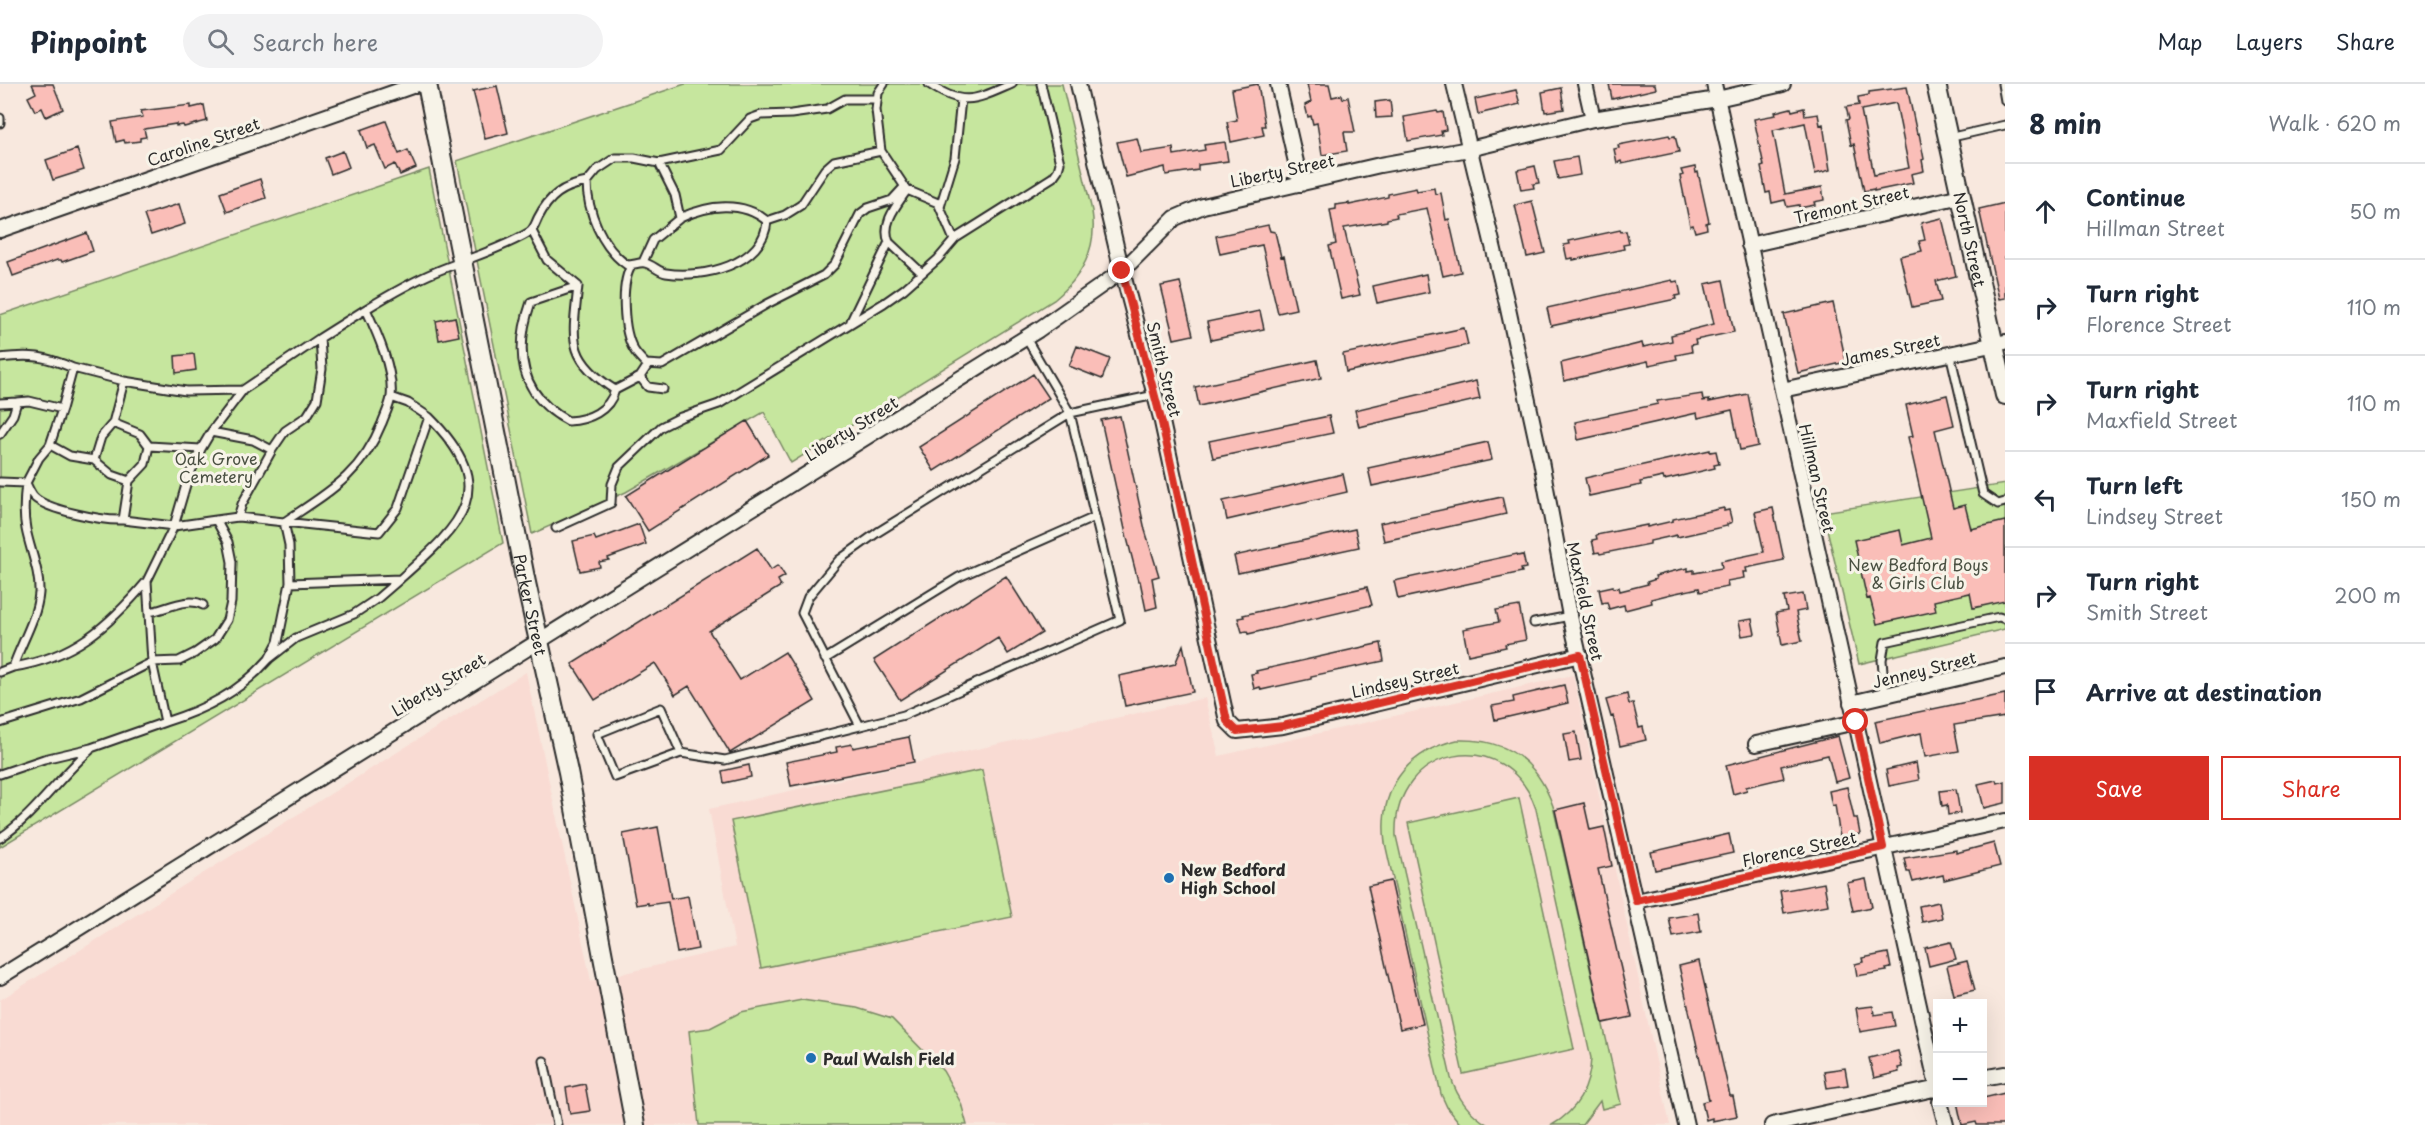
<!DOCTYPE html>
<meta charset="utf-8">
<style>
body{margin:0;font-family:"Playpen Sans",sans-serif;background:#f2f2f3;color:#1f2937}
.controls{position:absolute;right:18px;bottom:18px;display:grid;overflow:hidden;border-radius:0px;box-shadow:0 6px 24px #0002}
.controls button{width:54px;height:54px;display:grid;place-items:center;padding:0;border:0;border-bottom:2px solid #e0e1e3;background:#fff;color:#1f2937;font:30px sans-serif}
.stop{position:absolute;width:18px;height:18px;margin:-14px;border:4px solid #d93025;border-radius:50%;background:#fff}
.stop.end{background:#d93025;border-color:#fff;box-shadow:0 2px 6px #0008}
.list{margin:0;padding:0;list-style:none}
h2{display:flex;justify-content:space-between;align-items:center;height:78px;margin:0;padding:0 24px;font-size:26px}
h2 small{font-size:20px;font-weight:400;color:#747a83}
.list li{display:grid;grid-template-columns:39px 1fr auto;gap:18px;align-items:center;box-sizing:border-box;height:96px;padding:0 24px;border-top:2px solid #e0e1e3}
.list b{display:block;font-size:22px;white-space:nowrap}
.list p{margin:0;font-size:20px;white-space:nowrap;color:#747a83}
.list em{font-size:20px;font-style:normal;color:#747a83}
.actions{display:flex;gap:12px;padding:18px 24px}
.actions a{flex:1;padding:14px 0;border:2px solid #d93025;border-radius:0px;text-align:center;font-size:21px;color:#d93025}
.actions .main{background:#d93025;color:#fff}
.icon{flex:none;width:33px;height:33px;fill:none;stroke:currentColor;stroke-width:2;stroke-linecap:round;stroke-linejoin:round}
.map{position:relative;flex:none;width:2005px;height:1041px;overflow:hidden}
header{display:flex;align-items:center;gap:36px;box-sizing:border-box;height:84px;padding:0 30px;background:#fff;border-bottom:2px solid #e0e1e3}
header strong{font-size:28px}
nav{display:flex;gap:33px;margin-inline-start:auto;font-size:21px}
.search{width:420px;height:54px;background:#f2f2f3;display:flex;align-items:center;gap:15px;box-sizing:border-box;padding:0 21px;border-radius:33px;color:#747a83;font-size:22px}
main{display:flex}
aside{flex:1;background:#fff}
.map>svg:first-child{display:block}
.built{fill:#f9dbd3}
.green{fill:#c6e69e;stroke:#788864;stroke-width:1.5}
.building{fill:#fabeb8;stroke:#2b2b2b;stroke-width:1.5;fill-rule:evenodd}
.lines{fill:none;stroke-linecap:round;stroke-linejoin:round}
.lane-casing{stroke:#2b2b2b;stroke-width:11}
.street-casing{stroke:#2b2b2b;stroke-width:18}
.secondary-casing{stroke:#2b2b2b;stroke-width:22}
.lane{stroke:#f7f3e8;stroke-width:7}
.street{stroke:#f7f3e8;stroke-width:14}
.secondary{stroke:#f7f3e8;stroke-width:18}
.route{stroke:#d93025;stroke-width:8}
.poi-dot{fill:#1f6fb2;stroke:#f7f3e8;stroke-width:2}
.labels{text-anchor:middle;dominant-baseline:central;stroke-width:6;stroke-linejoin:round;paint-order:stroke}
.street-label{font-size:16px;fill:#2b2b2b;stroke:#f7f3e8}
.park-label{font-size:16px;fill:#4a5042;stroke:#f7f3e8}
.poi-label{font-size:16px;font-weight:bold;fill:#2b2b2b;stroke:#f7f3e8;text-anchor:start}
</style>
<header>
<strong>Pinpoint</strong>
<div class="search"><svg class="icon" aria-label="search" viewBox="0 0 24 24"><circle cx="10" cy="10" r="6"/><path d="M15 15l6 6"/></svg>Search here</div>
<nav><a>Map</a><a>Layers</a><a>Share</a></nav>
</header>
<main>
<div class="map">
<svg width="2005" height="1041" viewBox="0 0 2005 1041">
<rect width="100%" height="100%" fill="#f8e8de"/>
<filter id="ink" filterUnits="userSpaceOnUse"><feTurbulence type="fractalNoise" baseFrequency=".0167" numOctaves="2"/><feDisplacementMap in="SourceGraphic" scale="12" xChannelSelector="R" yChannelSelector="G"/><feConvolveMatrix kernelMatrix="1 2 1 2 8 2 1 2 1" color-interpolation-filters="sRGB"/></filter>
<g filter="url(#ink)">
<path class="built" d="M526,588L591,897L735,863L709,725L1205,614L1219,672L1573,591L1670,1041H0V916Z"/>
<path class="green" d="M685,0H1062L1092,127C1098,164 1082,193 1054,216L791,379L764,328L626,408L532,450L457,77Z
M429,85L503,459L0,763V231Z
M2005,400V545L1859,580L1823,428Z
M1457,656C1506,654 1537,676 1553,722L1621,1020L1602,1025L1600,1017L1582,1041H1552C1578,1026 1590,1003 1591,974L1536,725C1507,639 1392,661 1396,752L1451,994C1458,1015 1469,1029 1488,1041H1461L1447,1023L1441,1010L1385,759C1378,707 1405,668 1457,656Z
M982,686L1012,833L761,884L731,737Z
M1519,714L1574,965L1463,990L1408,739Z
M802,916L857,924L892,935L943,987L961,1019L967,1041H699L689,947L710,944L741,928Z"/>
<path class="building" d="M32,0H53L63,25L46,33L42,24L35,27L28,13L36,9Z
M1258,0L1265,42H1262L1264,51L1231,58L1227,38L1237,36L1232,5Z
M1307,0H1329L1332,13L1342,11L1343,15L1348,13L1355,48H1344L1347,67L1322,71L1317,39L1313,40L1311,32L1308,33L1305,21L1311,18Z
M1609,0H1655L1656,5L1612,15Z
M497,2L508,49L485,55L473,7Z
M1907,3L1917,50L1919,49L1924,75L1922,76L1924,87L1911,90L1913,99L1874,107V105L1864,107L1854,60L1851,61L1846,36L1849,35L1846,23L1859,21L1858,13L1869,11V8ZM1896,19L1909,84L1874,91L1861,26Z
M1561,4L1564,25L1545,28L1542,8Z
M1516,6L1520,20L1478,30L1475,15Z
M1390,16L1392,33L1376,34L1375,18Z
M191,21V24L204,21L207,37L184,43L183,41L176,42V40L144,45L146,53L140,54V57L125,59L124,56L116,58L112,38L143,33L141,27Z
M1791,24L1792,27L1804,24L1805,32L1818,30L1820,41L1823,40L1830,86L1815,90L1805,39L1773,46L1785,110L1822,103L1824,116L1814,118L1815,121L1799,124V121L1787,123L1785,116L1772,119L1770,108L1766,109L1761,83L1764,82L1754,35L1776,31L1775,28Z
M1437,27L1438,29L1443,28L1446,46L1441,47L1442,51L1408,57L1404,33Z
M386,37L399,70L408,66L416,84L400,91L395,80L385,85L375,61L367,64L361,46Z
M1669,51L1670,53L1675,52L1679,68L1622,80L1621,77L1617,79L1614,65L1619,64L1618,61Z
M1137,54L1141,69L1173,64L1174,71L1205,66L1204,61L1225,58L1228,77L1198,81V86L1166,91L1165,83L1126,93L1117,58Z
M77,65L84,86L53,96L46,76Z
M343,67L349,83L331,90L325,74Z
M1577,73L1580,91L1558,95L1554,77Z
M1535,82L1539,99L1533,100L1534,104L1521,106L1517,86Z
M1695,83L1696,89L1698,88L1709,138L1706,139L1707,145L1695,148L1693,141L1690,142L1680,92L1683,91L1681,86Z
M260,95L266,114L227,128L220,109Z
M1416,104L1417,107L1434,104L1435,110L1441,109L1446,136L1449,135L1461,188L1443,192L1427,124L1396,130L1397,133L1387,135V137L1344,144L1360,211L1341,215L1329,162L1336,160L1330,126L1336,125V121L1349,119V121L1388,113V110Z
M1532,117L1545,169L1527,173L1515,121Z
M2005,119V214L1999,215L1979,125Z
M179,120L185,140L151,151L144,131Z
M1942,134L1956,192L1936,197L1941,217L1912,223L1900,172L1922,167L1919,157L1925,156L1921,139Z
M1268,141L1270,147L1275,148L1281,173L1284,172L1296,225L1278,229L1262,161L1220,170L1216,152Z
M1620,146L1621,148L1626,147L1629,160L1623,161L1624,165L1573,176V174L1567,175L1564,161L1570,160L1569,157Z
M87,149L93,167L62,178L61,176H57L13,192L8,178Z
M1426,190L1429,208L1377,219L1373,202Z
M1672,196L1673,198L1678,197L1681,211L1675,212L1676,215L1551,242L1547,224Z
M1723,196L1734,248L1695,256L1696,260L1691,261L1692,268L1676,271L1677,275L1649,281L1648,277L1564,297L1561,279L1642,259L1643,263L1672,257L1671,251L1714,240L1705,200Z
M1180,198L1193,251L1174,255L1161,202Z
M1833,219L1846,278L1798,289L1784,230Z
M1260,227L1264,245L1211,256L1207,238Z
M455,233L459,252L439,256L436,237Z
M1464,244L1468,261L1346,288L1343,270Z
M1077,262L1110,275L1102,295L1069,282Z
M194,270L196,286L176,289L175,272Z
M1317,276L1321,294L1199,322L1195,303Z
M1033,290L1049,314L934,387L919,363Z
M1476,297L1480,315L1359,343L1355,326Z
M1702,310L1703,317L1709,316V318L1748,310L1758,362L1740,366L1732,326L1698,334L1697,329L1578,356L1575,338L1658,320L1657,317Z
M1947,311L1954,341L1935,346L1953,424L1965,421L1971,445L2005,437V517L1973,524L1970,509L1934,517L1936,527L1877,540L1870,514L1867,515L1854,456L1900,446L1903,461L1931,454L1908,353L1913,352L1906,321Z
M1120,332L1145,446L1159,492L1152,494L1157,523L1146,526L1140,497H1138L1126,450L1101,336Z
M1329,332L1333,349L1213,374L1209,357Z
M747,337L768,371L648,447L626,412Z
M1488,358L1492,376L1372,402L1368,384Z
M1710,366V368L1716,367L1719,380L1714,381L1715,384L1664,396L1663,393L1640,398L1641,401L1589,412L1585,394Z
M1343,390L1347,408L1227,436L1223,417Z
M1502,413L1506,430L1384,457L1380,439Z
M1724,424V427L1729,426L1732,438L1727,440V442L1677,453V451L1650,457V460L1600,470L1599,468L1595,469L1592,456L1597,455L1596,451L1647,441V443L1673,437V435Z
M1773,424L1784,476L1746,484L1747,488H1743L1744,494L1727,497L1728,503L1700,508L1699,504L1671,510L1651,515L1652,519L1625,526L1624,521L1609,525L1607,518L1602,519L1599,505L1613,502V504L1619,503L1620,507L1648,500L1647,498L1656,495L1655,492L1674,487L1688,484V487L1694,486V489L1722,484L1721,477L1764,468L1755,428Z
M639,440L646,460L608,474L609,476L599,478L600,483L580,487L573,457L594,452L596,456Z
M1355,445L1359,463L1238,489L1234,472Z
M757,464L771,486L778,481L785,492L778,496L781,502L709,547L740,596L785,568L815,617L730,669L689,602L675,611L655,579L595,616L572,580Z
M1517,470L1518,472L1523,471L1526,484L1521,485L1522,488L1398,515L1394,497Z
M1006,492L1042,549L1008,570L998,554L900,616L874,576Z
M1367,503L1372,521L1248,550L1247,547L1242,548L1238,534L1244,533L1243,531Z
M1803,510L1806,526L1796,528L1802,557L1782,561L1776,529L1787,527L1784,513Z
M1519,522L1526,556L1505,560L1506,563L1468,571L1463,545L1499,538L1496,526Z
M1752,535L1755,550L1742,552L1739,537Z
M1381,559L1384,577L1311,592V595L1261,606L1260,603L1254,605L1251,590L1257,589L1256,587Z
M1183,561L1193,608L1125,622L1119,592L1175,580Z
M1564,601L1568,619L1495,636L1492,622L1514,618L1513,613Z
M1627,610L1629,620L1633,619L1639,644L1643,643L1646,656L1620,662L1613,632L1611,633L1606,616Z
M2005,610V633L1954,641L1959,667L1925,673L1921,649L1880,659L1875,637Z
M1576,648L1581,676L1569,678L1564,650Z
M1838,652L1849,694L1835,698L1828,671L1781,682L1784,694L1746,703L1747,706L1733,710L1726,681Z
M909,653L914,678L791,702L786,678L837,668L836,663L852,660L853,664Z
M1916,679L1919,696L1889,702L1886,686Z
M749,681L751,693L724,699L722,687Z
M1996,696L1997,699L2005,697V719L1984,724L1978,700Z
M1847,703L1854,734H1857L1860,750L1840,753L1835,721L1832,722L1829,707Z
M1956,705L1960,729L1948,731L1947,721L1942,722L1940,707Z
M1584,719L1590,746L1604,743L1612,782L1598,785L1632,933L1603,939L1555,726Z
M658,743L671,815L688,812L698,865L677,869L668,818L648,821V819L636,821L623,750Z
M1729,750L1733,769L1655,786L1651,768Z
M1994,759L2000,782L1944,796L1943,791L1913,798L1910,788H1907L1904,774L1956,766V769Z
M1866,795L1872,823L1853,827L1847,799Z
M1391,797L1423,940L1400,945L1368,802Z
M1824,799L1828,821L1784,829L1780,807Z
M1939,818L1942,834L1922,838L1919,822Z
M1698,829L1701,848L1673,853L1669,834Z
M1951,858L1956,875L1929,882L1925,864Z
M1888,869L1891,884L1886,885L1887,887L1857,892L1855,880L1863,878L1862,874Z
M1699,877L1730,1012H1733L1737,1032L1712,1037V1034L1706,1036L1702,1018L1709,1016L1679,882Z
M1967,877L1975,906L1954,911L1947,882Z
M1873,922L1874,931L1892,928L1895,942L1860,948L1856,924Z
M1898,967L1902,983L1898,984L1899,988L1874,994L1869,974Z
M1845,984L1848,1001L1827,1004L1824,987Z
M585,1000L590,1027L570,1030L566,1004Z
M2005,1009V1041H1977L1976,1038L1962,1041L1957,1018H1983V1014Z"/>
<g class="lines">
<g class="lane-casing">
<path id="lane" d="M884,0L878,9L876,26L881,67L907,106L938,119L954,156
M929,0C964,24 977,15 1012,0
M2002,0L2005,17
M0,34V39
M1948,54L2005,41
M587,98C587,127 602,164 627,181C634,181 639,178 645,179C653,181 659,188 666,189C702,195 764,181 767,137C742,116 708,121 680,134
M940,123L955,74L961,15
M767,137L785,131L801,121L825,85L834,77L881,67
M532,147L547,176L578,202L531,218C514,267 519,311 568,337C589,336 609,327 615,306C565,274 573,254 578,202
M889,158L922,189
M643,178L653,156L680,134L675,111L659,79
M632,181C620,198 623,248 634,266C637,271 642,276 646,280L662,281L767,220L824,191L835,180L860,130L868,124L892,116L904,103
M851,237L889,158C881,139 897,121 907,106
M320,254L366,225
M1950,269L1983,410L1998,420L2005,418
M0,274C31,270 45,272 73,284
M640,293L648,303L663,305
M243,306L320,254L322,285L317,316L307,332L285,347L272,366
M615,306L640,293L648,281
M391,313L408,319L429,333L398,424L379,448L284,438L289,461L290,499L400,495C463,439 501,405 429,333
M17,318L29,317L62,325L73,284L124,297
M0,319L17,318L13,331L0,350
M62,325L50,361L70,372L94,376L101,353L113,339
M50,361L39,374L26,399C28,403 30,408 33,412C45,426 104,437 123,436
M149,362L201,365L211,348
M201,365L188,394L174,442L216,436
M94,376L112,391L129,397
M0,398L26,399C24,415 23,430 26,445C30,466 40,487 39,509C37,534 21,559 13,583L0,588
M238,433L242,420L272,366L253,356L211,348L243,306L186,307L124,297L113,339L140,350L149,362L145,380L129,397L123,436L174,442L147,497L152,578L179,577L195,569L215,555L227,536L231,518L232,478L228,458L216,436L238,433L284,438C329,408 361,391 382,339C385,331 390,321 391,313C394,286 377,249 366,225C389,211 411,198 435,188C466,175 499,166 528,149C534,146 535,140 538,134C549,112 563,102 587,98L597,86L615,74H634L659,79L721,66L750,35L761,31L791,30L827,25L845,15H877
M556,444L611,419L612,400L619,383L661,343L681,333L719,320L884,219L904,205L938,175L956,154L1053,93L1058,86L1060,79L1041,0
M290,499L278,558L269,575L296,554L354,530L378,514L400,495
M149,528C165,526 188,512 203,521
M1534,539L1570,532
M825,575L959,493L1095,433
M13,583C73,574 109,542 147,497
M1885,612L1882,576L1885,558L1999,533L2005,535
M165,638C206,625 240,608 269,575
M0,639L81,614L152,578L165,638L91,664L44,675L0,690
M860,642L802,529L808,513L839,476L878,448L1070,329L1026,254
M681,669L615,693L597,650L661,624L681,669L725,676L904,631L1120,536L1070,329L1155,311
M0,754C35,731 58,694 90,666
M544,977L557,1041"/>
</g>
<g class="street-casing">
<path id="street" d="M1078,0L1120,179L1162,338L1227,637L1237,647L1283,642L1580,571
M1278,0L1301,100
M1454,0L1507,220L1541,377L1570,532L1686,1041
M1585,0L1593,35
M1714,0L1938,1007
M0,146L418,0
M1749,161L1961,112
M1782,306L2005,258
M1851,619L2005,583
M1756,660L1856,638
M1636,817L2005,737
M0,893L1038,246L1122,187L1175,134L1203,122L1380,81L1469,65L1593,35L1717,15L1783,0
M1982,994L2005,990
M1940,1018L1946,1041
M1772,1041L1938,1004"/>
</g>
<g class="secondary-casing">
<g id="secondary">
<path id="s1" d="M427,0L526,499L568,688L635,1041"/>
<path id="s2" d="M1936,0L2005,311"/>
</g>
</g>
<use href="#lane" class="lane"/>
<use href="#street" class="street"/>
<use href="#secondary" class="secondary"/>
</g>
</g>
<g class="lines" filter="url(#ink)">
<path class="route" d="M1122,187L1162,339L1227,637L1237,647L1283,642L1580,571L1636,817L1883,763L1856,638"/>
</g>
<g class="poi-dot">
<circle cx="1169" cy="794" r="6"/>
<circle cx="811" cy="974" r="6"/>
</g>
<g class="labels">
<g class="street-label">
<text transform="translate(203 57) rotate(-19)">Caroline Street</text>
<text transform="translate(1282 86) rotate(-12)">Liberty Street</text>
<text transform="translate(1851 120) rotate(-13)">Tremont Street</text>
<text stroke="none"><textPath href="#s2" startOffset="159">North Street</textPath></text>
<text transform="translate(1890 265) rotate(-12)">James Street</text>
<text transform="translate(1165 285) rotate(76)">Smith Street</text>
<text transform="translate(851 344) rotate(-32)">Liberty Street</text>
<text transform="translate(1818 394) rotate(77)">Hillman Street</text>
<text transform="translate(1586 517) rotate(78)">Maxfield Street</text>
<text stroke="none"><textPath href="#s1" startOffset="531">Parker Street</textPath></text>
<text transform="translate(1924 585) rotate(-14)">Jenney Street</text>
<text transform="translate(1405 595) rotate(-13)">Lindsey Street</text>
<text transform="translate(438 600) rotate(-31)">Liberty Street</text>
<text transform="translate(1799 764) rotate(-12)">Florence Street</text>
</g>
<g class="park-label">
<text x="216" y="374">Oak Grove<tspan x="216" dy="18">Cemetery</tspan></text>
<text x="1918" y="480">New Bedford Boys<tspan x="1918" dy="18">&amp; Girls Club</tspan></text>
</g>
<g class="poi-label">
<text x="1181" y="785">New Bedford<tspan x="1181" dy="18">High School</tspan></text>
<text x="823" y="974">Paul Walsh Field</text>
</g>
</g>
</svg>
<div class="controls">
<button>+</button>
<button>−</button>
</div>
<div class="stop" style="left:1856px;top:638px"></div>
<div class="stop end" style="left:1122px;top:187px"></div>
</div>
<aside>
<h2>8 min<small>Walk · 620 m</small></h2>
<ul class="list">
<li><svg class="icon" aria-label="ahead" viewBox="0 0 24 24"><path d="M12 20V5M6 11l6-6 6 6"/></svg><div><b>Continue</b><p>Hillman Street</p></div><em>50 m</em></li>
<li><svg class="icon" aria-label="right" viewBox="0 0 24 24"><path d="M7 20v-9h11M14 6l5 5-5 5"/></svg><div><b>Turn right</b><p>Florence Street</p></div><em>110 m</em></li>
<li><svg class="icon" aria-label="right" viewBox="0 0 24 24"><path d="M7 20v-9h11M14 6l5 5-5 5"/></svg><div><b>Turn right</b><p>Maxfield Street</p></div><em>110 m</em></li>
<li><svg class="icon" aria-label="left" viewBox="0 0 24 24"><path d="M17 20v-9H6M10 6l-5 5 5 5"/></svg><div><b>Turn left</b><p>Lindsey Street</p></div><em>150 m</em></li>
<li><svg class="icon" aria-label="right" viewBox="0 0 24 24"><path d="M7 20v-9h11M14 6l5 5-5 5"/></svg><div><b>Turn right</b><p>Smith Street</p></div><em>200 m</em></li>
<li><svg class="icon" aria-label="arrive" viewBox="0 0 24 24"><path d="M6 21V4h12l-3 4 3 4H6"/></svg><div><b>Arrive at destination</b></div></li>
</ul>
<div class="actions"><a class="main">Save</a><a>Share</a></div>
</aside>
</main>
